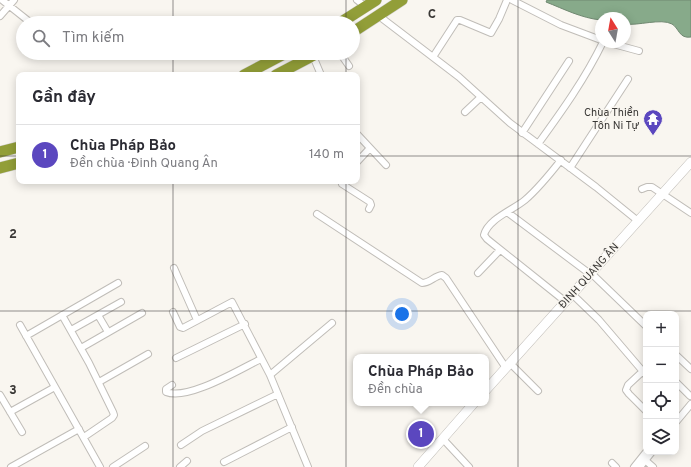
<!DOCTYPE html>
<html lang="vi">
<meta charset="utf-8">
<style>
body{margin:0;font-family:Overpass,sans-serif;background:#f7f7f7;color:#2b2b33}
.controls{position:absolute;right:12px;bottom:12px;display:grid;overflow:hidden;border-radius:8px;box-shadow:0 2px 10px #0003}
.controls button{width:36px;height:36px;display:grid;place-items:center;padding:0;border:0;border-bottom:1px solid #e1e1e2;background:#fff;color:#2b2b33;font:20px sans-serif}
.compass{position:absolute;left:595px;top:12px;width:36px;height:36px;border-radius:50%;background:#fff;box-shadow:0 2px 10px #0003;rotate:349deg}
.you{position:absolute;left:402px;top:314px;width:14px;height:14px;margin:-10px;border:3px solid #fff;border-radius:50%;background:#1a73e8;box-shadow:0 0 0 6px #1a73e833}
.badge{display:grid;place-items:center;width:26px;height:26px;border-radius:50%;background:#5b47bf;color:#fff;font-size:13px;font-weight:700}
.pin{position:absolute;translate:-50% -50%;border:2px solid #fff;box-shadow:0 1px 4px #0006}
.popup{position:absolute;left:353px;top:354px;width:136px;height:52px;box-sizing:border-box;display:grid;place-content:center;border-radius:8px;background:#fff;filter:drop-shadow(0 1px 3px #0005);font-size:13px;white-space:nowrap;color:#7c7c81}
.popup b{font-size:15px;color:#2b2b33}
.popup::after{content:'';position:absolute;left:50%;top:100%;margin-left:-8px;border:8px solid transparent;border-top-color:#fff}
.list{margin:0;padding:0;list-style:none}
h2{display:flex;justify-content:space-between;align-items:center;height:52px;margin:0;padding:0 16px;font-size:17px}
h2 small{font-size:13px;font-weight:400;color:#7c7c81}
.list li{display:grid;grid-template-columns:26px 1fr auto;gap:12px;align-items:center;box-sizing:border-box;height:60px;padding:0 16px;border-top:1px solid #e1e1e2}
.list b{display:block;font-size:15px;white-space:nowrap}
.list p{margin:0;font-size:13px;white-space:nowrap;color:#7c7c81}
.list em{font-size:13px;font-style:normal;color:#7c7c81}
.icon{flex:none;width:22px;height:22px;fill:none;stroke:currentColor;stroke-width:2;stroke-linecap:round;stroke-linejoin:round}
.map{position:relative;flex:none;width:691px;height:467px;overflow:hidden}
.search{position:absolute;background:#fff;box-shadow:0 2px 10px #0003;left:16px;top:16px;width:344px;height:44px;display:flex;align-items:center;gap:10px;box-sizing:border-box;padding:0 14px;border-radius:22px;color:#7c7c81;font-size:15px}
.panel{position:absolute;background:#fff;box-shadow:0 2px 10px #0003;left:16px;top:72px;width:344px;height:112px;border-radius:8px}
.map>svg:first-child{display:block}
.water{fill:#87aa8a;stroke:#708871}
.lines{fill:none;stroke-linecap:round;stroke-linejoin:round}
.street-casing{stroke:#c0bdb8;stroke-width:8}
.secondary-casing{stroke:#c0bdb8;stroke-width:10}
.highway-casing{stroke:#d4d3d3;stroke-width:12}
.street{stroke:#fff;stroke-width:6}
.secondary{stroke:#fff;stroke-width:9}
.highway{stroke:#929e38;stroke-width:11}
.grid{fill:none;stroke:#3a3836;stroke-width:1;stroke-opacity:0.55}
.labels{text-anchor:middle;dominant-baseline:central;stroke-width:3;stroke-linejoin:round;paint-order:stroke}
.poi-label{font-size:11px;fill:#3a3836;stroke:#f9f6f0;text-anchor:end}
.street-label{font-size:11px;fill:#3a3836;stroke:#f9f6f0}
.grid-label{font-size:13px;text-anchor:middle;font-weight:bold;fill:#3a3836;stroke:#f9f6f0;stroke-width:3;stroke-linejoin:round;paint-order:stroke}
</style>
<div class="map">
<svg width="691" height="467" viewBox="0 0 691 467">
<rect width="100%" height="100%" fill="#f9f6f0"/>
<path class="water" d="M547,0H691V37C679,39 679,28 672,24C661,18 638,26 625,24V18H601V20C581,18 564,9 546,2Z"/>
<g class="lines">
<g class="street-casing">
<path id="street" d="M2,0L31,23
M357,0L366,7
M512,0L561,25L601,40
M0,16L14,0
M379,16L459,77L510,123L596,187L638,221
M606,42L639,51
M340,53L349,66
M313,56L321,75
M433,57L457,20H460L491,33L499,19L507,0
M465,112L481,97
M522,133L569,61
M357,134L386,165
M538,144C562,111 585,79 603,42
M561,160C550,174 539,188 525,200C513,210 488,219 484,235L487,239L566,302
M357,162L370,148
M570,168L628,79
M341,181L342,184L370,202L371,205L369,209
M642,189L647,187H652L691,213
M507,212L590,274
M317,214L422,283C430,283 434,276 442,275L446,278L506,368
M174,268L197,320
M478,273L500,250
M591,273L646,326
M572,294L599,320L646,375
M173,312L180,327L183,328L232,302L270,375L308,467
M62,315L89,363L113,412L114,415L112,418L84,437
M98,315L108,332
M20,325L55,387
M71,330L121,302
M26,336L118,283
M81,348L142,313
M676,355L691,369
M176,358L245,324
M510,363L538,391
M642,372L628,385L626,390L629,394L646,411
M270,375L332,323
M99,382L148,354
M676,382L690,396
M172,385L166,389V392C188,401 240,369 261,359
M0,395L22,432
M10,412L55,387L100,467
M676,422L691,404
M443,439L469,467
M181,445L202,431L278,394
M645,460L653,467
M224,462L292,427
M612,463L616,467
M11,467L79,429
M113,467L145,446
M180,467L187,461
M634,467L646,452
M640,467L652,452"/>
</g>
<g class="secondary-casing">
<path id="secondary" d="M486,390L691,162
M418,467L474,403"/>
</g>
<g class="highway-casing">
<path id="highway" d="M340,23L376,0
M353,32L402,0
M244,75L286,53
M276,75L318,53
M0,152L19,147
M0,168L19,163"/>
</g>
<use href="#street" class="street"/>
<use href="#secondary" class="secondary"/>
<use href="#highway" class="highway"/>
</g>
<path class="grid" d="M173,0V23M346,0V23M518,0V467M173,53V75M346,53V75M0,156H19M357,156H691M173,181V467M346,181V467M0,311H691"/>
<defs>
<g id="temple-pin" transform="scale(1)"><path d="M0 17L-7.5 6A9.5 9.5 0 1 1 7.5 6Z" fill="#5b47bf" stroke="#f9f6f0"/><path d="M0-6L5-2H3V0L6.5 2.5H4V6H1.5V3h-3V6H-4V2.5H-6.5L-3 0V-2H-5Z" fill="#fff"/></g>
</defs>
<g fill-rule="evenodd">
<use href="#temple-pin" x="653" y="119"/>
</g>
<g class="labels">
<g class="poi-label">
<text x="639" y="113">Chùa Thiền<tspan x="639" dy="13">Tôn Ni Tự</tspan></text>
</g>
<g class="street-label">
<text transform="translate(589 276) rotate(-48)">ĐINH QUANG ÂN</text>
</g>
</g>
<g class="grid-label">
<text x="432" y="18">C</text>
<text x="13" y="238">2</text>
<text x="13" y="394">3</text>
</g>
</svg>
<div class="controls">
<button>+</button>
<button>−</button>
<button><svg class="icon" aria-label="locate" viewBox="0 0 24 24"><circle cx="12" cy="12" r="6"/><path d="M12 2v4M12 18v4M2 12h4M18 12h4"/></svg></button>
<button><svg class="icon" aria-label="layers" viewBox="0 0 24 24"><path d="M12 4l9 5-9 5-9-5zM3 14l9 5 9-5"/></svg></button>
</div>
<svg class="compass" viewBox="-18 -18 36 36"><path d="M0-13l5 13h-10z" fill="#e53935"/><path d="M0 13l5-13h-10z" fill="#7c7c81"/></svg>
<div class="you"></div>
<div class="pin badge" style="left:421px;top:434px">1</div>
<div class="popup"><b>Chùa Pháp Bảo</b>Đền chùa</div>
<div class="search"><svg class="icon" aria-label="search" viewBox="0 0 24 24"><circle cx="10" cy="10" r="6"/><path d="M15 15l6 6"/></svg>Tìm kiếm</div>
<section class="panel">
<h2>Gần đây<small></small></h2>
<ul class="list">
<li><span class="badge">1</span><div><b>Chùa Pháp Bảo</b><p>Đền chùa · Đinh Quang Ân</p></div><em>140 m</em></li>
</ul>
</section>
</div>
